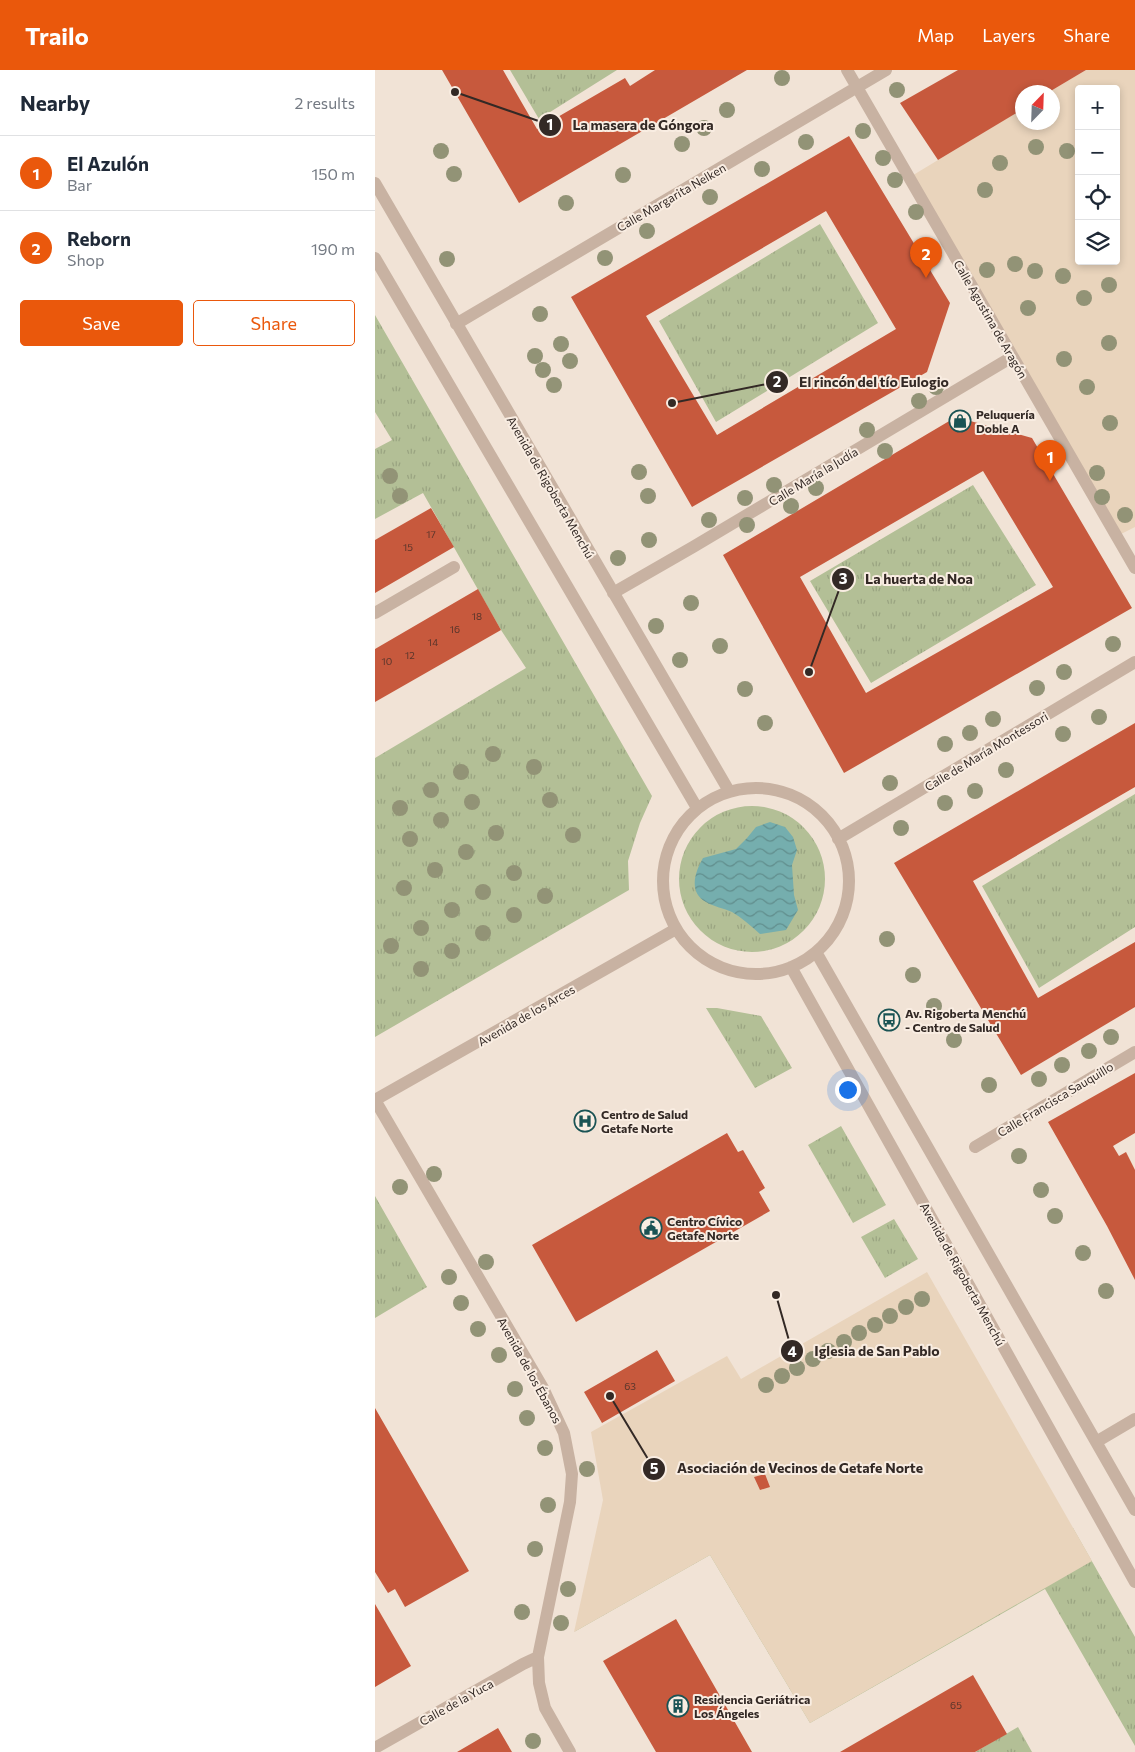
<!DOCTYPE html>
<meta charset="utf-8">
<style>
body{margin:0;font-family:Commissioner,sans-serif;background:#f2f2f3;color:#1f2937}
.controls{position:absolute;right:15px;top:15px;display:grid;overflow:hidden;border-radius:5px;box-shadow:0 2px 8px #0003}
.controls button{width:45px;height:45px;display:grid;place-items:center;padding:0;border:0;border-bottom:1px solid #e0e1e3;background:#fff;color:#1f2937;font:25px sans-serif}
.compass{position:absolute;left:640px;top:15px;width:45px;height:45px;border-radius:50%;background:#fff;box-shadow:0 2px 8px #0003;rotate:23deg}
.you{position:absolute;left:472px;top:1019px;width:18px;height:18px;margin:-12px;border:4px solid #fff;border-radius:50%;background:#1a73e8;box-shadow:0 0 0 8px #1a73e833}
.badge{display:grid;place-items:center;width:32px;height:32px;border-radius:50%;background:#ea580c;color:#fff;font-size:16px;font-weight:700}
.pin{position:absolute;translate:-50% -41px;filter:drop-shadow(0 1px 2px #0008)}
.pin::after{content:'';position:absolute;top:26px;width:18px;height:15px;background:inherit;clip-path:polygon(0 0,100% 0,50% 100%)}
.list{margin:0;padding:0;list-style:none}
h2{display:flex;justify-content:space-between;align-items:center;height:65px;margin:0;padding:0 20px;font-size:21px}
h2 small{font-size:16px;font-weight:400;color:#747a83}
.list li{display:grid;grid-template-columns:32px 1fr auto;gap:15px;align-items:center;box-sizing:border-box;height:75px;padding:0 20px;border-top:1px solid #e0e1e3}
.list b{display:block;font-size:19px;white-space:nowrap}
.list p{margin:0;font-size:16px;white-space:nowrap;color:#747a83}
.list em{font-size:16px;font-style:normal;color:#747a83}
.actions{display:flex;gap:10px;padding:15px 20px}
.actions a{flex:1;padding:11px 0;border:1px solid #ea580c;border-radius:5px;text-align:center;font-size:18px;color:#ea580c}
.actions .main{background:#ea580c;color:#fff}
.icon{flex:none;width:28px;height:28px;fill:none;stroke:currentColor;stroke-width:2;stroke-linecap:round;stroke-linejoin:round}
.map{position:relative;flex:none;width:760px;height:1682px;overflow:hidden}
header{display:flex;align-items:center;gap:30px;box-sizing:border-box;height:70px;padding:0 25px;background:#ea580c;color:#fff}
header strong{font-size:24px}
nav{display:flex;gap:28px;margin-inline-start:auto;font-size:18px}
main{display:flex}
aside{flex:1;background:#fff}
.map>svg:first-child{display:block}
.grass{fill:url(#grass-tufts)}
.plaza{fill:#e9d4bc;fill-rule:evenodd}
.water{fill:url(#water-waves)}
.building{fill:#c7593d;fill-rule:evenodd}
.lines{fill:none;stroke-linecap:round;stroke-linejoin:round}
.minor{stroke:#c8b2a2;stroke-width:12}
.tree{fill:#929376}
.labels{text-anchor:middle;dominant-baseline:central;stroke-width:4;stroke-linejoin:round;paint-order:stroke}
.number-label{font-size:10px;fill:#58352b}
.street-label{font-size:12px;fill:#332925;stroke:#f9ede2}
.poi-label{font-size:12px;font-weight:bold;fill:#332925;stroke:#f9ede2;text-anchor:start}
.leader{fill:none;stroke:#332925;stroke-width:2}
.callout-dot{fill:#332925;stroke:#f9ede2;stroke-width:2}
.mark-label{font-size:15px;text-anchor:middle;font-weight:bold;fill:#fff}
.callout-label{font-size:14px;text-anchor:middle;font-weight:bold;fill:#332925;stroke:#f9ede2;stroke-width:4;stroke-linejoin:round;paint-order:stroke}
</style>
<header>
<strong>Trailo</strong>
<nav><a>Map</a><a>Layers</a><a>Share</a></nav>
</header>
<main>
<aside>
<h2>Nearby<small>2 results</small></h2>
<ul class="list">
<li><span class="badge">1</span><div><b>El Azulón</b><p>Bar</p></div><em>150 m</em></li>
<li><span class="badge">2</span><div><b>Reborn</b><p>Shop</p></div><em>190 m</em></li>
</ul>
<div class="actions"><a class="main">Save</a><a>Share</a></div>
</aside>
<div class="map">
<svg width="760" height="1682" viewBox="0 0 760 1682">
<defs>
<pattern id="grass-tufts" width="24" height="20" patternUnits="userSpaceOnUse" patternTransform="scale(1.25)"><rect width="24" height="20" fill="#b3bf96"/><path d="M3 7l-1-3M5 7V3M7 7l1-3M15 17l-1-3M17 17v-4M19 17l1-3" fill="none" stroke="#9aa481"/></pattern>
<pattern id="water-waves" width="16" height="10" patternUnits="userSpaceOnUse" patternTransform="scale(1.25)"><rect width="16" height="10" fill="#75aeae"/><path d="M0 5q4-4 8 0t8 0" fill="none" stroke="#618e8d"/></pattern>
</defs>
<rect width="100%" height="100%" fill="#f1e3d6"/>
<path class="grass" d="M135,0H242L164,49Z
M445,154L503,253L341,352L284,251Z
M0,245L277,726L265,753L253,791L254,820L0,967V688L151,598L126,560L48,423L0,449V379L17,370L0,342Z
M598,415L661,515L496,613L435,511Z
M760,724V857L664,918L607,816Z
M304 809a73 73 0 1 1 146 0a73 73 0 1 1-146 0Z
M331,938H342L386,946L417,998L380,1018Z
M466,1056L511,1135L478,1153L433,1075Z
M0,1126L52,1217L0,1248Z
M519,1149L543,1189L510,1208L486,1167Z
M349,1437L698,1458L760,1567V1676L670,1519L435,1653L335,1485L199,1562Z
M643,1657L657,1682H600Z"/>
<path class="plaza" d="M711,0H760V457L742,466L535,107L647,39L648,52H678V22H674ZM704,19H741V191H704Z
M552,1202L717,1491L435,1653L335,1485L199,1562L228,1430L216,1362L352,1286L366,1309Z"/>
<path class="water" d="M395,752L410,757L418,767L422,780L417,795L419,825L423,840L411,860L385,864C376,856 367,848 357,842C349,838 339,837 331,832C313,822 320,802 328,788L361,779L372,768L381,757Z"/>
<path class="building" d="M67,0H128L162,59L250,8L255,16L280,0H372L144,133Z
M583,0H711L674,22H648V39L563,90L525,33Z
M474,66L575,233L552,302L317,437L196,227ZM451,141L521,259L342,365L271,246Z
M581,347L657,368L757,538L469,703L348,485ZM608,401L678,517L491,623L425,507Z
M56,438L79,477L0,523V470Z
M103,519L126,560L0,632V579Z
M760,653V717L598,811L663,928L760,872V937L646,1005L519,793Z
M760,1003V1063L738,1076L744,1086L751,1082L760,1100V1210L732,1156L673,1052Z
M352,1063L363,1082L368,1080L390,1118L384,1122L395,1141L201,1252L157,1175Z
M282,1280L300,1311L227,1353L209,1322Z
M0,1338L94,1501L30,1537L20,1519L13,1523L0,1502Z
M390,1404L395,1417L385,1420L379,1407Z
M0,1534L36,1596L0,1617Z
M301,1549L377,1682H281L228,1591Z
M598,1605L632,1664L600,1682H465Z
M123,1658L137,1682H82Z"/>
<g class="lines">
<path class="minor" d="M472,0L760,498
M0,113L354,721
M0,188L322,738
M81,254L511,0
M238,523L318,477L637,287
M0,543L79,497
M288 811a93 93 0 1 1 186 0a93 93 0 1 1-186 0Z
M463,769L760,592
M441,882L760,1440
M416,897L760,1512
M600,1077L760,982
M721,1372L760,1349
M0,1678L148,1594L163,1587
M195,1682L170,1638L164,1613L163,1587L195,1432L197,1404L189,1363L168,1318L0,1030L301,859"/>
</g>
<g class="tree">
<circle cx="407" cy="8" r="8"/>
<circle cx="522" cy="20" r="8"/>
<circle cx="352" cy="40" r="8"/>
<circle cx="329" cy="58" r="8"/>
<circle cx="488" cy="61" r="8"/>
<circle cx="431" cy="72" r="8"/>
<circle cx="307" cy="74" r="8"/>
<circle cx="661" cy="77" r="8"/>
<circle cx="66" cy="81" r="8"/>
<circle cx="692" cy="81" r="8"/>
<circle cx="508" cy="88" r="8"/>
<circle cx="625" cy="93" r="8"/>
<circle cx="387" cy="99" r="8"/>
<circle cx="79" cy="104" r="8"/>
<circle cx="248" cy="105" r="8"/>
<circle cx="520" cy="110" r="8"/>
<circle cx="610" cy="120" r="8"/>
<circle cx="335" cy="127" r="8"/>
<circle cx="191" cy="133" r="8"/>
<circle cx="541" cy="142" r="8"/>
<circle cx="272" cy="161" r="8"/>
<circle cx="230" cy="188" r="8"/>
<circle cx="72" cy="189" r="8"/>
<circle cx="640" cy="194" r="8"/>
<circle cx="612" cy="200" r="8"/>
<circle cx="660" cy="201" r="8"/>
<circle cx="688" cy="206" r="8"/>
<circle cx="734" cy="215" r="8"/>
<circle cx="709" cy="228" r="8"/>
<circle cx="653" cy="238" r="8"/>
<circle cx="165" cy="244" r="8"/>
<circle cx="734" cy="273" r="8"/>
<circle cx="186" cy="274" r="8"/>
<circle cx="160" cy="286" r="8"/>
<circle cx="689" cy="289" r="8"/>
<circle cx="195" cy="291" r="8"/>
<circle cx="168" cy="300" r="8"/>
<circle cx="179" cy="315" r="8"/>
<circle cx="561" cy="317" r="8"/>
<circle cx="712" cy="317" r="8"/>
<circle cx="544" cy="331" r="8"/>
<circle cx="735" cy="353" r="8"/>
<circle cx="492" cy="360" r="8"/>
<circle cx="510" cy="381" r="8"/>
<circle cx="264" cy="402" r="8"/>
<circle cx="722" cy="403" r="8"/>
<circle cx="15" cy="406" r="8"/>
<circle cx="399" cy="415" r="8"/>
<circle cx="441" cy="418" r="8"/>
<circle cx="25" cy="426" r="8"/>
<circle cx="273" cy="426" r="8"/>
<circle cx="727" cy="427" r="8"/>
<circle cx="370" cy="428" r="8"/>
<circle cx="416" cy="436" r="8"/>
<circle cx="750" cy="445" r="8"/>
<circle cx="334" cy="450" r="8"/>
<circle cx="372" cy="455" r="8"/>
<circle cx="274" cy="470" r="8"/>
<circle cx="243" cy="488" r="8"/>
<circle cx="316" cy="533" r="8"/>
<circle cx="281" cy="556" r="8"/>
<circle cx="738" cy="574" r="8"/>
<circle cx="345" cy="576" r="8"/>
<circle cx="305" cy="590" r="8"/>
<circle cx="689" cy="602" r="8"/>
<circle cx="662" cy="618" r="8"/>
<circle cx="370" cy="619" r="8"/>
<circle cx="724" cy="647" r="8"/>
<circle cx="618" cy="649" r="8"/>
<circle cx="390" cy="653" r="8"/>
<circle cx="595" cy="663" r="8"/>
<circle cx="688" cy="664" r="8"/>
<circle cx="570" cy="674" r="8"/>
<circle cx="118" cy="684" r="8"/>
<circle cx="159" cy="697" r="8"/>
<circle cx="631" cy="700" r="8"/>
<circle cx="86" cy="702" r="8"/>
<circle cx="515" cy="713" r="8"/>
<circle cx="56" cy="720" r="8"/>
<circle cx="600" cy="721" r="8"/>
<circle cx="175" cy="730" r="8"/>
<circle cx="97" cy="732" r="8"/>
<circle cx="570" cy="733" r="8"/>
<circle cx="25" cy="738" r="8"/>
<circle cx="66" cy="750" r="8"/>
<circle cx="526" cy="758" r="8"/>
<circle cx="121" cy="763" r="8"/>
<circle cx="198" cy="765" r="8"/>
<circle cx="35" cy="769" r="8"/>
<circle cx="91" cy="782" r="8"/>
<circle cx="60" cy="800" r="8"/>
<circle cx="139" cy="803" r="8"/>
<circle cx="29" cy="818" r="8"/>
<circle cx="108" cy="822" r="8"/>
<circle cx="170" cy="826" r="8"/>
<circle cx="77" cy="840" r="8"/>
<circle cx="139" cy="845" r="8"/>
<circle cx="46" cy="858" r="8"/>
<circle cx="108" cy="863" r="8"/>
<circle cx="512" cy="869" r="8"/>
<circle cx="16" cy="876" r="8"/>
<circle cx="77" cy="881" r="8"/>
<circle cx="46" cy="899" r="8"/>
<circle cx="538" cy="905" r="8"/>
<circle cx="559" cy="936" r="8"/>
<circle cx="736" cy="967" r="8"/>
<circle cx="579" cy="970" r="8"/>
<circle cx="714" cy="981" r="8"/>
<circle cx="687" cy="995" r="8"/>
<circle cx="664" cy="1009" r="8"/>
<circle cx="614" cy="1015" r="8"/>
<circle cx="644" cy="1086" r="8"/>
<circle cx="59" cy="1104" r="8"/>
<circle cx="25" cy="1117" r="8"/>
<circle cx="666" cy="1120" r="8"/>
<circle cx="680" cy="1146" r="8"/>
<circle cx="708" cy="1183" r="8"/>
<circle cx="111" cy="1192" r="8"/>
<circle cx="74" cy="1207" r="8"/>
<circle cx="731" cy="1221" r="8"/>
<circle cx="547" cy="1229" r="8"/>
<circle cx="86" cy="1233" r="8"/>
<circle cx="531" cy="1237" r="8"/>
<circle cx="515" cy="1246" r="8"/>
<circle cx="500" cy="1255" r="8"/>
<circle cx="103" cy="1259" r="8"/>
<circle cx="484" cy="1263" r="8"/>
<circle cx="469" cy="1272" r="8"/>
<circle cx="453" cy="1281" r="8"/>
<circle cx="124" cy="1285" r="8"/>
<circle cx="438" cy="1289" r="8"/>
<circle cx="422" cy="1298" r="8"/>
<circle cx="407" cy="1306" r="8"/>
<circle cx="391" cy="1315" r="8"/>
<circle cx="140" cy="1319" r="8"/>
<circle cx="152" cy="1348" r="8"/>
<circle cx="170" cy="1378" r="8"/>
<circle cx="212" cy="1399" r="8"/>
<circle cx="173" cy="1435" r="8"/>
<circle cx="160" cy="1479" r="8"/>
<circle cx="193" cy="1519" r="8"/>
<circle cx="147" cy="1542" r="8"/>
<circle cx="186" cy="1553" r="8"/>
<circle cx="158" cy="1671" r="8"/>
</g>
<defs>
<g id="shop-ring" transform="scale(1.125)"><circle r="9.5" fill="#f9ede2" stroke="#1a5354" stroke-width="1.5"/><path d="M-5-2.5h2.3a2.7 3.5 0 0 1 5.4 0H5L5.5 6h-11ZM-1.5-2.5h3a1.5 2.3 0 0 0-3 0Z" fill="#1a5354"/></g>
<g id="bus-ring" transform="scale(1.125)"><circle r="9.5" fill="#f9ede2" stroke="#1a5354" stroke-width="1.5"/><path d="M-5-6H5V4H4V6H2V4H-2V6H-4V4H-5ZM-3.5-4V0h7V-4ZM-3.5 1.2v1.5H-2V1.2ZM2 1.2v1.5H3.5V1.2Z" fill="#1a5354"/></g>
<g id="hospital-ring" transform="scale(1.125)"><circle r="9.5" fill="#f9ede2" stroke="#1a5354" stroke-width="1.5"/><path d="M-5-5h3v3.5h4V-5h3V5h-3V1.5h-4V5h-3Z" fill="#1a5354"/></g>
<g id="civic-ring" transform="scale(1.125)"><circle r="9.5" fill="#f9ede2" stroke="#1a5354" stroke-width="1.5"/><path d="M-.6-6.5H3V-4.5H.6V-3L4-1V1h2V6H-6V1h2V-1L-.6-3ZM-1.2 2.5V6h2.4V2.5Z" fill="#1a5354"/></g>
<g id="building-ring" transform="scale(1.125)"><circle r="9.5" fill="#f9ede2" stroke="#1a5354" stroke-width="1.5"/><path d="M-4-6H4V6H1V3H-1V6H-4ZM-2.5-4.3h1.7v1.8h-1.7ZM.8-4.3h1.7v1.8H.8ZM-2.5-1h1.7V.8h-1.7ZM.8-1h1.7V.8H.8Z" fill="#1a5354"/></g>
</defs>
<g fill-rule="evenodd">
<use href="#shop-ring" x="585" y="351"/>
<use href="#bus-ring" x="514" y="950"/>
<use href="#hospital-ring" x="210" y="1051"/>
<use href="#civic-ring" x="276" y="1158"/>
<use href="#building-ring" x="303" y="1636"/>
</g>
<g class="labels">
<g class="number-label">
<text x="56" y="464">17</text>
<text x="33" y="477">15</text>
<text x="102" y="546">18</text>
<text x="80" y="559">16</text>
<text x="58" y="572">14</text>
<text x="35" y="585">12</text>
<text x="12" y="591">10</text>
<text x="255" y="1316">63</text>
<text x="581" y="1635">65</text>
</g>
<g class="street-label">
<text transform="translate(296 127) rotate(-30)">Calle Margarita Nelken</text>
<text transform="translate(616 249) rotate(60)">Calle Agustina de Aragón</text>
<text transform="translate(438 406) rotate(-31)">Calle María la Judía</text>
<text transform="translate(176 417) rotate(60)">Avenida de Rigoberta Menchú</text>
<text transform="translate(611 681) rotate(-31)">Calle de María Montessori</text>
<text transform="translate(151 945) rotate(-30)">Avenida de los Arces</text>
<text transform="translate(680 1029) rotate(-31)">Calle Francisca Sauquillo</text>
<text transform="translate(588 1204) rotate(61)">Avenida de Rigoberta Menchú</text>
<text transform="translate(155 1300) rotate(61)">Avenida de los Ébanos</text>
<text transform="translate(81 1632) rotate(-29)">Calle de la Yuca</text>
</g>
<g class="poi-label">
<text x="601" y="344">Peluquería<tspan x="601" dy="14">Doble A</tspan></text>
<text x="530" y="943">Av. Rigoberta Menchú<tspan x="530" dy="14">- Centro de Salud</tspan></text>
<text x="226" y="1044">Centro de Salud<tspan x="226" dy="14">Getafe Norte</tspan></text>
<text x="292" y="1151">Centro Cívico<tspan x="292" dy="14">Getafe Norte</tspan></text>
<text x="319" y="1629">Residencia Geriátrica<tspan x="319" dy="14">Los Ángeles</tspan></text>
</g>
</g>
<path class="leader" d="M80 22L175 55M297 333L402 312M434 602L468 509M401 1225L417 1281M235 1326L279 1399"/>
<g class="callout-dot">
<circle cx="80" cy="22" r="5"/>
<circle cx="297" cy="333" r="5"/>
<circle cx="434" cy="602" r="5"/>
<circle cx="401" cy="1225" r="5"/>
<circle cx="235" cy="1326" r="5"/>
<circle cx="175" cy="55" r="12"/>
<circle cx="402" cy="312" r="12"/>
<circle cx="468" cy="509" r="12"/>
<circle cx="417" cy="1281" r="12"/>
<circle cx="279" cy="1399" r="12"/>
</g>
<g class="mark-label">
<text x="175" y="60">1</text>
<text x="402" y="317">2</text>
<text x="468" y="514">3</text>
<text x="417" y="1287">4</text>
<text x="279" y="1404">5</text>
</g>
<g class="callout-label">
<text x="268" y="60">La masera de Góngora</text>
<text x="499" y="317">El rincón del tío Eulogio</text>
<text x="544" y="514">La huerta de Noa</text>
<text x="502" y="1286">Iglesia de San Pablo</text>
<text x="425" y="1403">Asociación de Vecinos de Getafe Norte</text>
</g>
</svg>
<div class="controls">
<button>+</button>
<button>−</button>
<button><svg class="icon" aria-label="locate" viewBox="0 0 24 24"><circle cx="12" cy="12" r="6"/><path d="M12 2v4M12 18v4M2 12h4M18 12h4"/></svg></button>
<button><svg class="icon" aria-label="layers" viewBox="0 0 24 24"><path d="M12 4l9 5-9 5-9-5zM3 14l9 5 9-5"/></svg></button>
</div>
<svg class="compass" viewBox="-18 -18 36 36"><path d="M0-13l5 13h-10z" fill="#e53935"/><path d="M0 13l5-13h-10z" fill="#747a83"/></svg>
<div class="you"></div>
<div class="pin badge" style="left:675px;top:411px">1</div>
<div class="pin badge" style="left:551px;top:208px">2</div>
</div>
</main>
